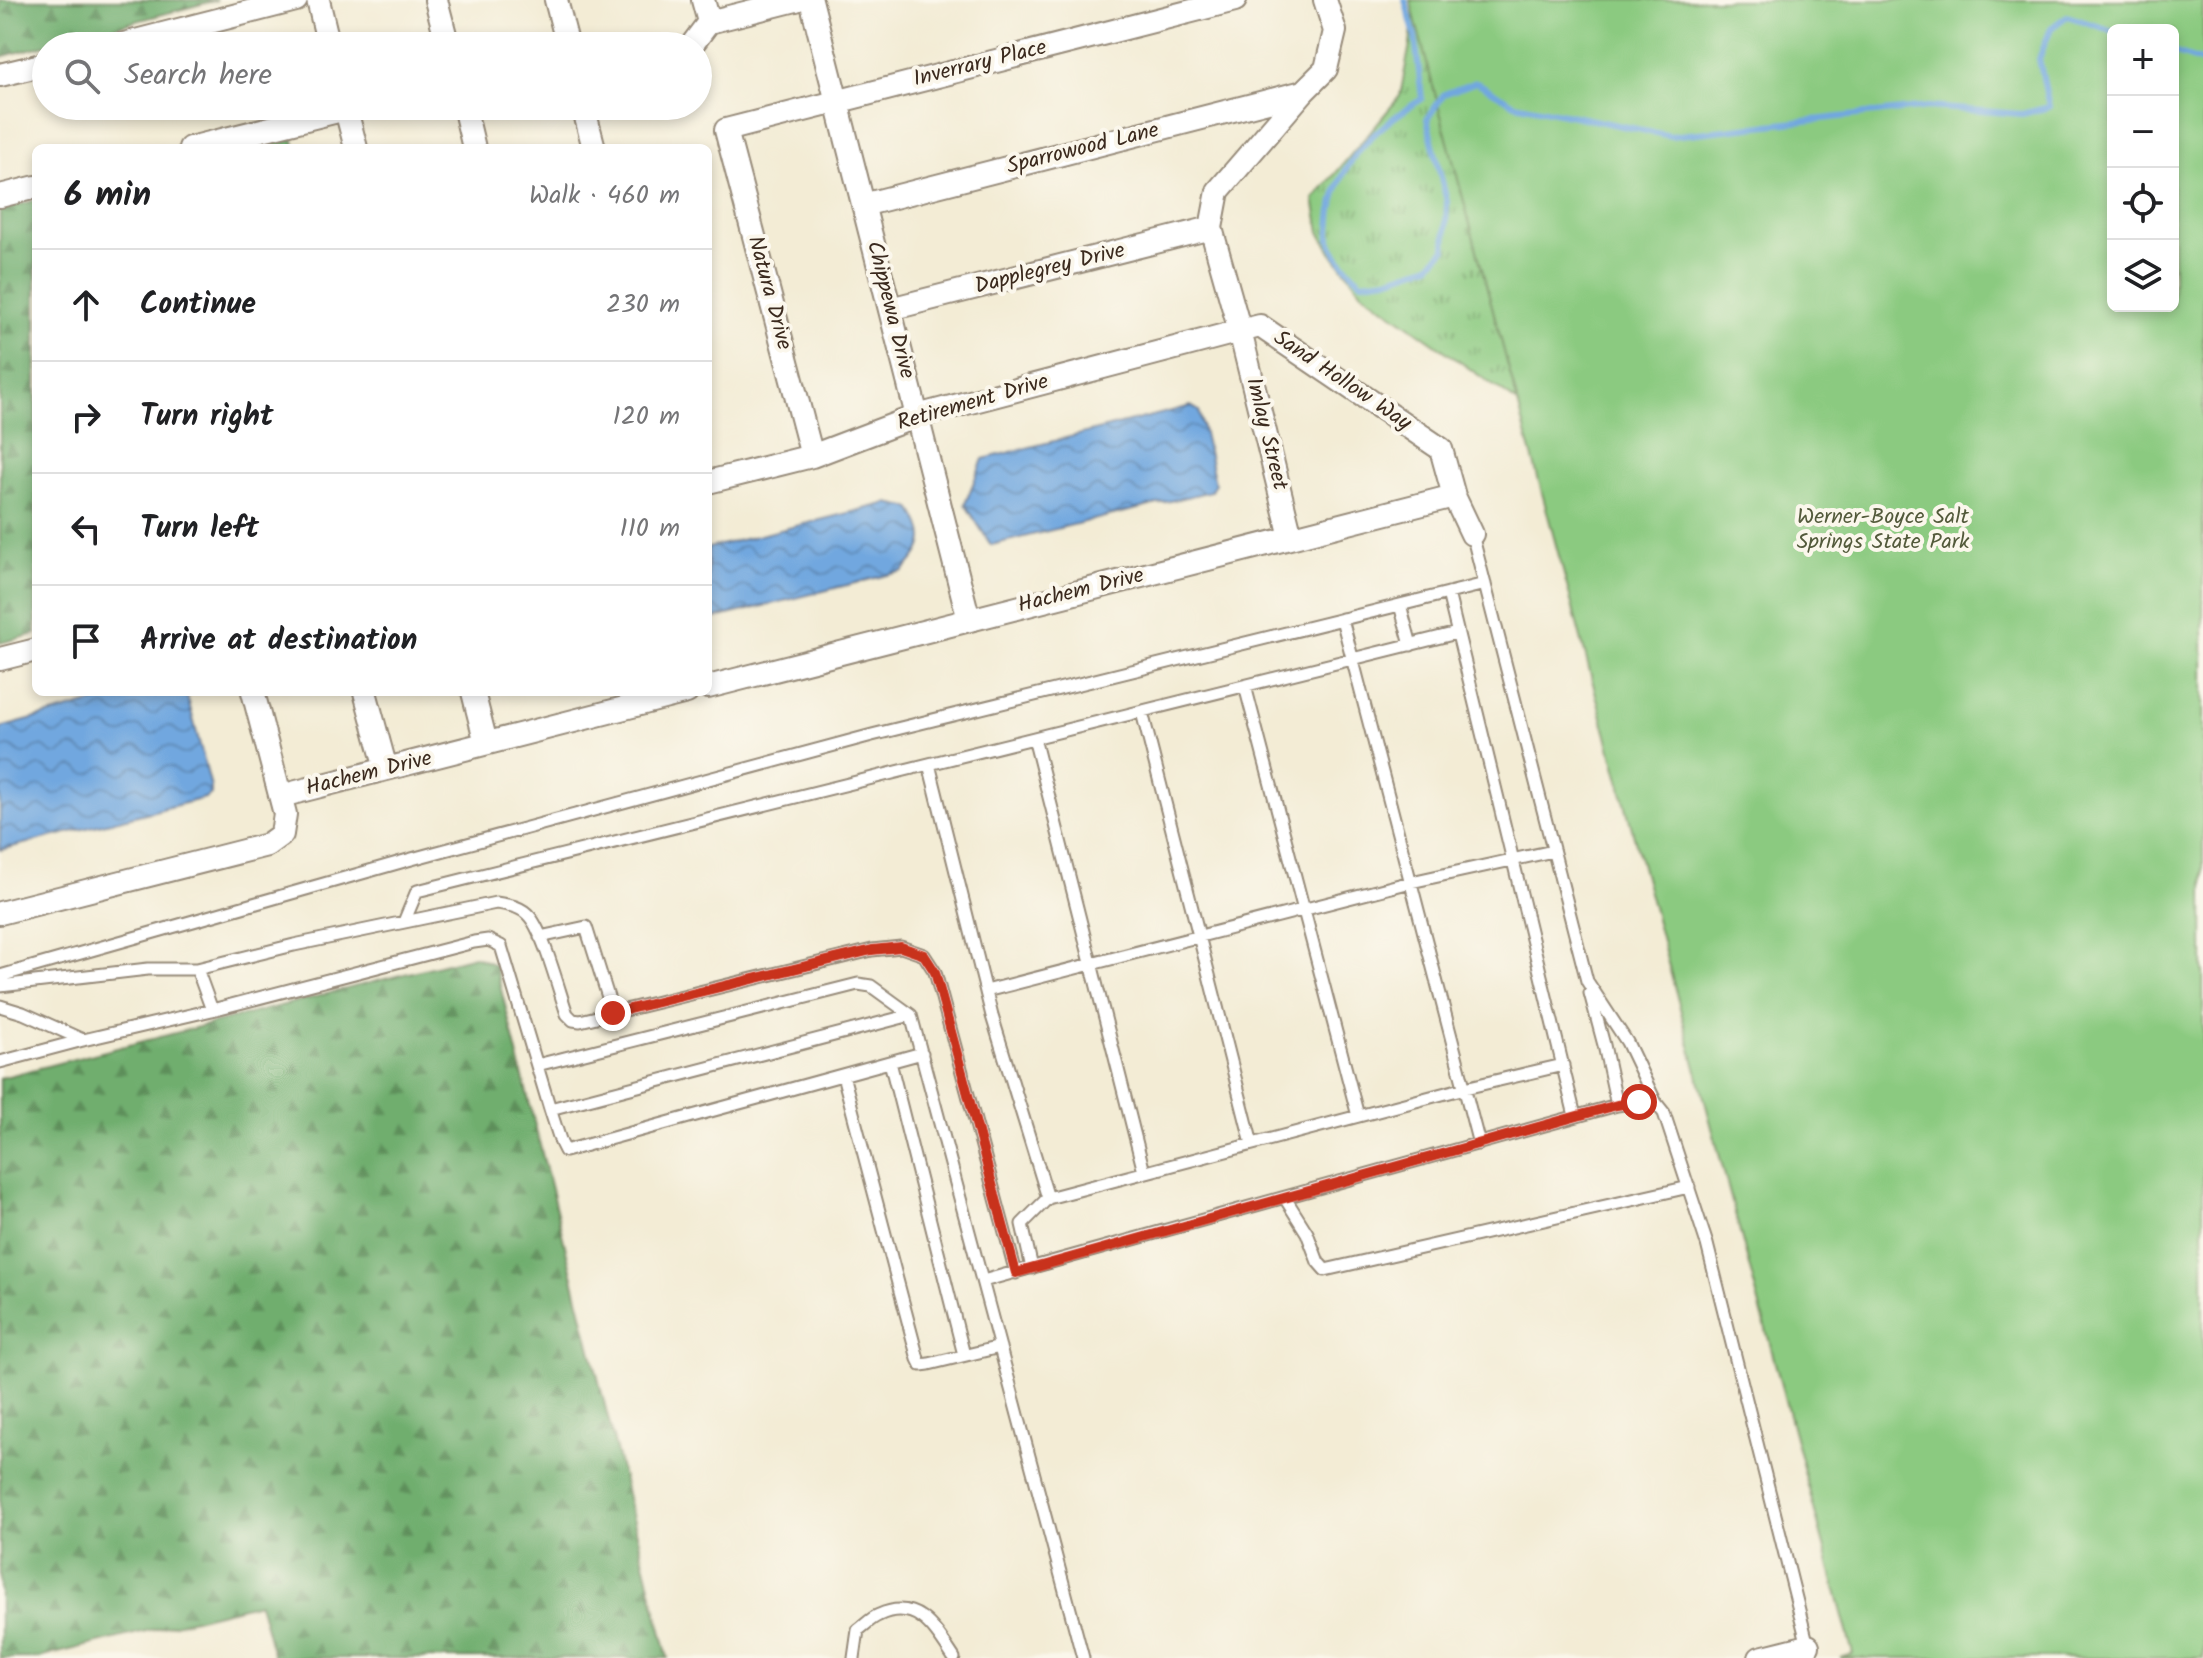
<!DOCTYPE html>
<meta charset="utf-8">
<style>
body{margin:0;font-family:Kalam,sans-serif;background:#f2f2f2;color:#202124}
.controls{position:absolute;right:24px;top:24px;display:grid;overflow:hidden;border-radius:12px;box-shadow:0 4px 12px #0003}
.controls button{width:72px;height:72px;display:grid;place-items:center;padding:0;border:0;border-bottom:2px solid #e0e0e0;background:#fff;color:#202124;font:40px sans-serif}
.stop{position:absolute;width:24px;height:24px;margin:-18px;border:6px solid #c8321e;border-radius:50%;background:#fff}
.stop.end{background:#c8321e;border-color:#fff;box-shadow:0 2px 8px #0008}
.list{margin:0;padding:0;list-style:none}
h2{display:flex;justify-content:space-between;align-items:center;height:104px;margin:0;padding:0 32px;font-size:34px}
h2 small{font-size:26px;font-weight:400;color:#757577}
.list li{display:grid;grid-template-columns:52px 1fr auto;gap:24px;align-items:center;box-sizing:border-box;height:112px;padding:0 32px;border-top:2px solid #e0e0e0}
.list b{display:block;font-size:30px;white-space:nowrap}
.list em{font-size:26px;font-style:normal;color:#757577}
.icon{flex:none;width:44px;height:44px;fill:none;stroke:currentColor;stroke-width:2;stroke-linecap:round;stroke-linejoin:round}
.map{position:relative;flex:none;width:2203px;height:1658px;overflow:hidden}
.search{position:absolute;background:#fff;box-shadow:0 4px 12px #0003;left:32px;top:32px;width:680px;height:88px;display:flex;align-items:center;gap:20px;box-sizing:border-box;padding:0 28px;border-radius:44px;color:#757577;font-size:30px}
.panel{position:absolute;background:#fff;box-shadow:0 4px 12px #0003;left:32px;top:144px;width:680px;height:552px;border-radius:12px}
.map>svg:first-child{display:block}
.grass{fill:url(#grass-tufts);stroke:#637a4f;stroke-width:2}
.forest{fill:url(#forest-firs);stroke:#566c46;stroke-width:2}
.park{fill:#8bca80;stroke:#637a4f;stroke-width:2;fill-rule:evenodd}
.water{fill:url(#water-waves);stroke:#56687e;stroke-width:2}
.lines{fill:none;stroke-linecap:round;stroke-linejoin:round}
.stream{stroke:#71a7df;stroke-width:6}
.service-casing{stroke:#978b7a;stroke-width:15}
.minor-casing{stroke:#978b7a;stroke-width:26}
.service{stroke:#fff;stroke-width:11}
.minor{stroke:#fff;stroke-width:22}
.route{stroke:#c8321e;stroke-width:10}
.labels{text-anchor:middle;dominant-baseline:central;stroke-width:8;stroke-linejoin:round;paint-order:stroke}
.street-label{font-size:22px;fill:#3b2a1e;stroke:#fbf7ec}
.park-label{font-size:22px;fill:#535a3b;stroke:#fbf7ec}
</style>
<div class="map">
<svg width="2203" height="1658" viewBox="0 0 2203 1658">
<defs>
<pattern id="grass-tufts" width="24" height="20" patternUnits="userSpaceOnUse" patternTransform="scale(2)"><rect width="24" height="20" fill="#8bca80"/><path d="M3 7l-1-3M5 7V3M7 7l1-3M15 17l-1-3M17 17v-4M19 17l1-3" fill="none" stroke="#73a468"/></pattern>
<pattern id="forest-firs" width="22" height="20" patternUnits="userSpaceOnUse" patternTransform="scale(2)"><rect width="22" height="20" fill="#70ae6e"/><path d="M5 1l3.5 6h-7zM16 11l3.5 6h-7z" fill="#5d8e5a"/></pattern>
<pattern id="water-waves" width="16" height="10" patternUnits="userSpaceOnUse" patternTransform="scale(2)"><rect width="16" height="10" fill="#71a7df"/><path d="M0 5q4-4 8 0t8 0" fill="none" stroke="#5e88b4"/></pattern>
</defs>
<rect width="100%" height="100%" fill="#fbf7ec"/>
<filter id="ink" filterUnits="userSpaceOnUse"><feTurbulence type="fractalNoise" baseFrequency=".0125" numOctaves="2"/><feDisplacementMap in="SourceGraphic" scale="16" xChannelSelector="R" yChannelSelector="G"/><feConvolveMatrix kernelMatrix="1 2 1 2 8 2 1 2 1" color-interpolation-filters="sRGB"/></filter>
<filter id="wash" filterUnits="userSpaceOnUse"><feTurbulence type="fractalNoise" baseFrequency=".006" numOctaves="4" result="noise"/><feDisplacementMap in="SourceGraphic" scale="32" xChannelSelector="R" yChannelSelector="G"/><feGaussianBlur stdDeviation="1.8" result="paint"/><feColorMatrix in="noise" values="0 0 0 0 0 0 0 0 0 0 0 0 0 0 0 0 0 1.4 0 .05"/><feComposite in="paint" operator="in"/></filter>
<g filter="url(#wash)">
<rect width="100%" height="100%" fill="#f3ecd5"/>
<path class="grass" d="M1414,12L1518,403L1362,292L1331,252L1320,232L1314,199L1400,96L1410,44Z"/>
<path class="forest" d="M0,0H217L0,57Z
M292,134L296,148H237Z
M36,200V634L0,643V210Z
M474,956L495,965L668,1658H274L259,1603L38,1658H0V1078Z"/>
<path class="park" d="M1410,0H2203V1658H1840L1853,1654ZM2113,30H2173V306H2113Z"/>
<path class="water" d="M1191,406L1199,411L1215,483L1211,491L991,545L965,504L983,459Z
M888,503L911,508C930,537 926,547 903,571L708,620V548Z
M131,692H186L211,787V794L205,798L0,850V728Z"/>
<g class="lines">
<path class="stream" d="M1405,0L1415,36L1422,99C1377,126 1336,162 1331,218C1331,226 1328,236 1331,243C1338,258 1349,271 1362,282L1387,279L1430,265L1445,249L1447,202L1427,119L1444,94L1476,82L1515,104L1671,136L1928,107L2022,114L2049,107L2039,59L2051,28L2067,16L2113,31
M2173,52L2203,62"/>
</g>
</g>
<g filter="url(#ink)">
<g class="lines">
<g class="service-casing">
<path id="service" d="M1472,534L1587,981L1627,1042L1656,1103
M1448,593L1575,1116
M1400,605L1411,645
M1342,619L1479,1144
M1245,686L1358,1116
M1142,712L1252,1144
M1034,738L1144,1172
M929,764L992,1016L1048,1198
M404,922L417,891L1457,633
M540,937L586,927L613,1013
M197,969L294,945L496,903C509,905 521,906 530,917C544,934 559,991 567,1014L573,1020L580,1021L872,950L901,947L924,955L935,972L1016,1273
M0,976L408,860L872,735L1485,584
M0,986L148,969H197L212,1010
M986,991L1411,882L1553,851
M1590,993L1604,1045L1617,1105
M0,1006L23,1013L83,1040
M0,1062L83,1040L212,1010L474,942L488,940L501,946L550,1109L911,1015L1083,1658
M890,1062L964,1355
M537,1065L858,984L871,986L911,1015
M843,1075L918,1359L921,1365L929,1364L1000,1347
M550,1109L561,1143L565,1151L922,1053
M1285,1198L1307,1233L1318,1262L1325,1270L1689,1187
M1032,1268L1022,1224L1048,1198L1465,1088L1563,1065
M983,1281L1617,1105L1639,1102L1656,1103L1664,1113L1707,1244L1808,1646
M854,1658L858,1630C864,1626 871,1618 879,1615C918,1597 936,1631 954,1658"/>
</g>
<g class="minor-casing">
<path id="minor" d="M318,0L329,46
M436,0L448,46
M556,0L568,46
M703,0L709,22
M811,0L969,620
M1325,0L1335,31L1326,69L1303,92L1218,191L1211,228L1240,331L1260,326L1441,449L1454,496L1472,534
M116,46L296,0
M691,46L709,22L796,0
M0,75L46,64
M345,106L356,148
M464,106L474,148
M583,106L594,148
M190,148L346,109
M0,196L36,187
M863,205L1303,92
M890,309L1211,228
M812,456L726,130L1235,0
M708,482L812,456L917,416L1240,331L1291,537
M0,659L36,650
M708,687L1454,496
M365,692L386,769
M473,692L486,743
M281,796L687,692
M0,913L267,845L282,834L285,814L253,692
M1760,1658L1808,1646"/>
</g>
<use href="#service" class="service"/>
<use href="#minor" class="minor"/>
</g>
</g>
<g class="lines" filter="url(#ink)">
<path class="route" d="M613,1013L872,950L901,947L924,955L935,972L1016,1273L1617,1105L1639,1102"/>
</g>
<g class="labels">
<g class="street-label">
<text transform="translate(980 64) rotate(-14)">Inverrary Place</text>
<text transform="translate(1083 149) rotate(-14)">Sparrowood Lane</text>
<text transform="translate(1050 269) rotate(-14)">Dapplegrey Drive</text>
<text transform="translate(769 293) rotate(75)">Natura Drive</text>
<text transform="translate(890 310) rotate(76)">Chippewa Drive</text>
<text transform="translate(1342 381) rotate(34)">Sand Hollow Way</text>
<text transform="translate(973 403) rotate(-16)">Retirement Drive</text>
<text transform="translate(1266 434) rotate(76)">Imlay Street</text>
<text transform="translate(1081 591) rotate(-14)">Hachem Drive</text>
<text transform="translate(369 774) rotate(-14)">Hachem Drive</text>
</g>
<g class="park-label">
<text x="1883" y="517">Werner-Boyce Salt<tspan x="1883" dy="25">Springs State Park</tspan></text>
</g>
</g>
</svg>
<div class="controls">
<button>+</button>
<button>−</button>
<button><svg class="icon" aria-label="locate" viewBox="0 0 24 24"><circle cx="12" cy="12" r="6"/><path d="M12 2v4M12 18v4M2 12h4M18 12h4"/></svg></button>
<button><svg class="icon" aria-label="layers" viewBox="0 0 24 24"><path d="M12 4l9 5-9 5-9-5zM3 14l9 5 9-5"/></svg></button>
</div>
<div class="stop" style="left:1639px;top:1102px"></div>
<div class="stop end" style="left:613px;top:1013px"></div>
<div class="search"><svg class="icon" aria-label="search" viewBox="0 0 24 24"><circle cx="10" cy="10" r="6"/><path d="M15 15l6 6"/></svg>Search here</div>
<section class="panel">
<h2>6 min<small>Walk · 460 m</small></h2>
<ul class="list">
<li><svg class="icon" aria-label="ahead" viewBox="0 0 24 24"><path d="M12 20V5M6 11l6-6 6 6"/></svg><div><b>Continue</b></div><em>230 m</em></li>
<li><svg class="icon" aria-label="right" viewBox="0 0 24 24"><path d="M7 20v-9h11M14 6l5 5-5 5"/></svg><div><b>Turn right</b></div><em>120 m</em></li>
<li><svg class="icon" aria-label="left" viewBox="0 0 24 24"><path d="M17 20v-9H6M10 6l-5 5 5 5"/></svg><div><b>Turn left</b></div><em>110 m</em></li>
<li><svg class="icon" aria-label="arrive" viewBox="0 0 24 24"><path d="M6 21V4h12l-3 4 3 4H6"/></svg><div><b>Arrive at destination</b></div></li>
</ul>
</section>
</div>
